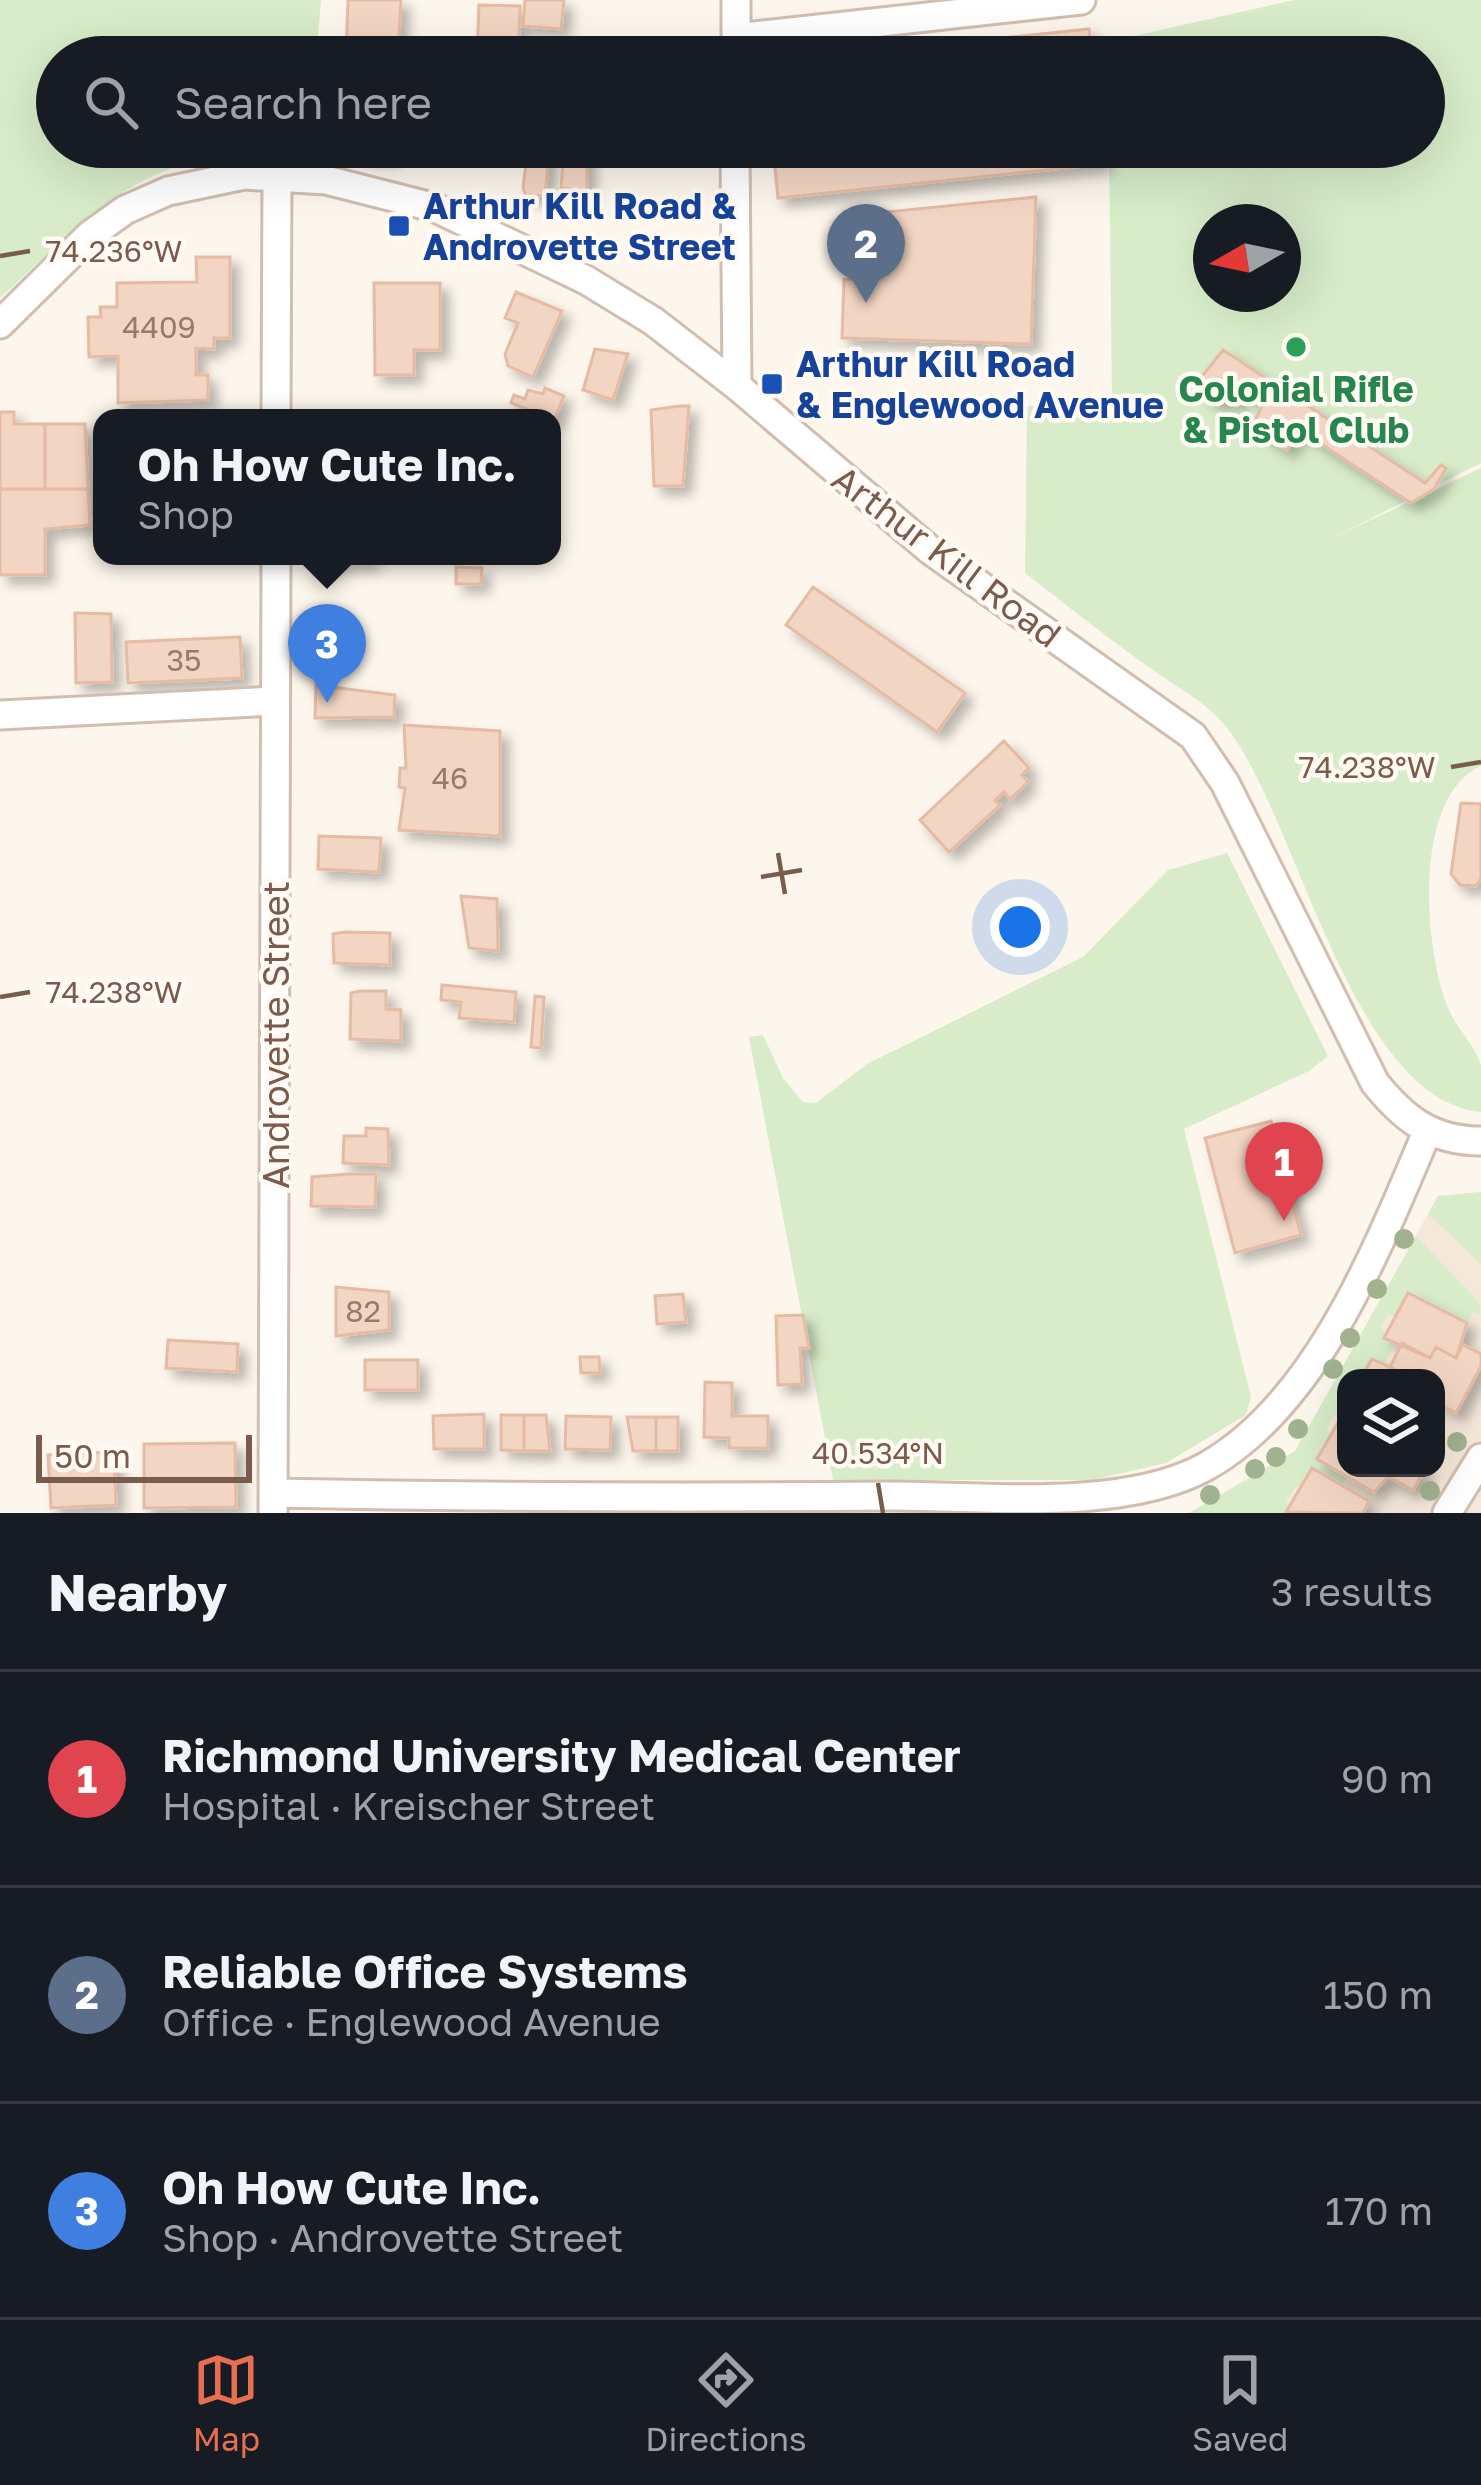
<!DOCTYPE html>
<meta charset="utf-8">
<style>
body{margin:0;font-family:"Golos Text",sans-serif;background:#20242c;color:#f1f3f6}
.controls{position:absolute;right:36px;bottom:36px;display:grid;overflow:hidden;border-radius:24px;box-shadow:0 12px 48px #0002}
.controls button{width:108px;height:108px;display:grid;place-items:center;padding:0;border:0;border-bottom:3px solid #363941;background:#171b24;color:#f1f3f6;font:60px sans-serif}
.compass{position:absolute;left:1193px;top:204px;width:108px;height:108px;border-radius:50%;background:#171b24;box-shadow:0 12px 48px #0002;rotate:261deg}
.scale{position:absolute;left:36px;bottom:30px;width:216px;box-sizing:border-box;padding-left:12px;border:6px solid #7a5c4d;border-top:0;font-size:33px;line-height:42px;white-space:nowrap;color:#7a5c4d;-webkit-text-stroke:9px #fffaf3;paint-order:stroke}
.you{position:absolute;left:1020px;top:927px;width:42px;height:42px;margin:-30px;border:9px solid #fff;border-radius:50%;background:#1a73e8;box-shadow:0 0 0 18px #1a73e833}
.badge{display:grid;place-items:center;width:78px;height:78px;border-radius:50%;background:#e76f51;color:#fff;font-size:39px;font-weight:700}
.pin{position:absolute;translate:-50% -99px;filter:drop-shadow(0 3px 6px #0008)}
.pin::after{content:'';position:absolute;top:63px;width:42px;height:36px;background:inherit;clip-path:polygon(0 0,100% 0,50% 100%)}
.popup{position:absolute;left:93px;top:409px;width:468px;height:156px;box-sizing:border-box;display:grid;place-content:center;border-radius:24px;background:#171b24;filter:drop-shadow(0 3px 9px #0005);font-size:39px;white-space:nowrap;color:#9ea1a6}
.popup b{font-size:45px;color:#f1f3f6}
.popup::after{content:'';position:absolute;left:50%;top:100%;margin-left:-24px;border:24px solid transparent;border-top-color:#171b24}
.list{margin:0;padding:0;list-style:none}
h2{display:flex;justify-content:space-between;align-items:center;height:156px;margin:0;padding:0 48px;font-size:51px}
h2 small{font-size:39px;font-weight:400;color:#9ea1a6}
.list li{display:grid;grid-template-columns:78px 1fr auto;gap:36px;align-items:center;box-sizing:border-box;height:216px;padding:0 48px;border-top:3px solid #363941}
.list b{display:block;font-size:45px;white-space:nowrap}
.list p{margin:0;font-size:39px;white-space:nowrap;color:#9ea1a6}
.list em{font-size:39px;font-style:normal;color:#9ea1a6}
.icon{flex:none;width:66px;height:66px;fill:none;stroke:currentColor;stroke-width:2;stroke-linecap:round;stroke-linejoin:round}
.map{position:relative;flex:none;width:1481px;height:1513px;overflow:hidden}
.search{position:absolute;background:#171b24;box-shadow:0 12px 48px #0002;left:36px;right:36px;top:36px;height:132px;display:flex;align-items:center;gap:30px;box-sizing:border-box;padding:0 42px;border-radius:66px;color:#9ea1a6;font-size:45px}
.sheet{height:804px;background:#171b24}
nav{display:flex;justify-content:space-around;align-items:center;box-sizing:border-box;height:168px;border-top:3px solid #363941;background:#171b24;font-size:33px;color:#9ea1a6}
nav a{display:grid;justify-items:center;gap:6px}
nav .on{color:#e76f51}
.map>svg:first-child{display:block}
.residential{fill:#f5e8da;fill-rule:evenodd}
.green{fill:#d8ecc9;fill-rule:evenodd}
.building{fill:#f3d5c3;stroke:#e6bba3;stroke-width:3;filter:url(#shadow)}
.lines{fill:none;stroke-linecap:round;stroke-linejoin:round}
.minor-casing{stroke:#d1beb0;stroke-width:33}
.minor{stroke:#fff;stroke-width:27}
.tree{fill:#a0b28e}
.ticks{fill:none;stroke:#7a5c4d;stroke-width:4.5}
.transit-dot{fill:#1a4fb4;stroke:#fffaf3;stroke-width:4.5}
.leisure-dot{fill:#2e9e5b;stroke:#fffaf3;stroke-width:4.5}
.labels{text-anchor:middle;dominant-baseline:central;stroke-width:9;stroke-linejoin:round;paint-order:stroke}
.number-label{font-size:30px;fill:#987a6a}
.transit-label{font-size:36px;font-weight:bold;fill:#164399;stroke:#fffaf3;text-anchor:start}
.leisure-label{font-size:36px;font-weight:bold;fill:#27864d;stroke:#fffaf3}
.street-label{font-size:36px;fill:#7a5c4d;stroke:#fffaf3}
.ticks-label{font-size:30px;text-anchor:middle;fill:#7a5c4d;stroke:#fffaf3;stroke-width:9;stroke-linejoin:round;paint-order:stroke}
</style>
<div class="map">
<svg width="1481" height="1513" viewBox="0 0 1481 1513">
<defs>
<filter id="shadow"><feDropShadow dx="8" dy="8" stdDeviation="6" flood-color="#0004"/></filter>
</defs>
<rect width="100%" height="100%" fill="#fdf6ec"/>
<path class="residential" d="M1481,1192V1513H1222L1216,1501L1296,1451L1438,1196ZM1346,1378H1436V1468H1346Z"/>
<path class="green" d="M0,0H321L316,57H57V147L307,151C261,154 214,154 170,169C105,192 50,253 0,298Z
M1294,0H1481V463L1330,539L1481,468V766C1412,796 1424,950 1448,1008C1456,1028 1475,1045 1481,1065C1481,1078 1481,1098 1481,1112C1351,1100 1298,818 1227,728C1207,702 1182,691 1156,672C1111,641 1068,606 1025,573L1027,406L1112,399L1109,147H1424V57H1108L1107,42ZM1211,222H1283V294H1211Z
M1227,853L1328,1056L1309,1071L1184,1129L1251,1397L1246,1415L1166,1463L1093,1480H833L749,1037L763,1035L783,1078L803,1102L816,1103L867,1064L1083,957L1168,870Z
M1481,1192V1264L1428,1214L1438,1196Z
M1416,1236L1479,1302L1481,1315L1473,1312L1467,1323L1408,1293L1395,1317L1388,1314L1381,1328L1395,1344L1384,1365L1372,1359L1362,1377L1346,1378V1417L1334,1415L1326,1430L1332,1434L1318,1459L1347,1477L1342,1486L1295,1487L1286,1502L1290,1505L1287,1513H1189L1295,1451Z"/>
<path class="building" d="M348,0H401L398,57H346Z
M525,0H564L561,29L523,26Z
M479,5L520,6L518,57H477Z
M1089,29L1092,57H851L850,54Z
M595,48H649L701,57H595Z
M358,147H395L392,156L360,154Z
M528,147L549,152L545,196L526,195L523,188Z
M564,147H587V191L561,188Z
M773,147H1102L1103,164L778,198Z
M1036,197L1031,344L842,338L844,279L864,280L866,214Z
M196,257H230V338H214V349L196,348V375H208V400L118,403V356L89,357L88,317H101L100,307H117V283L197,282Z
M374,283H440V350H414V375H375Z
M516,292L562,311L533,377L508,366L505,354L518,323L505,318Z
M595,349L628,354L613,400L583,390Z
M1223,350L1425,483L1441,465L1446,468L1434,489L1411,503L1300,430L1287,450L1252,427L1263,404L1244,391L1235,404L1224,397L1219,404L1202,393L1207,385L1199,380Z
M545,388L564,396L554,420L511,403L514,395L525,399L528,390L543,394Z
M680,406H689L683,486H654L651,410Z
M0,412H14V424H45V489H0Z
M45,424H85L88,489H45Z
M0,489H88L90,525L45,529V575H0Z
M323,556H371V562H323Z
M456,567L482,568L481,584H456Z
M813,587L965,693L937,732L786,625Z
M75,613L111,614L112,682L76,683Z
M240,637L242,678L128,683L126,642Z
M316,685L395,695L394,717L315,718Z
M404,725L500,731V836L399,830L405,788L399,787L400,768H406Z
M1004,741L1029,768L1022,775L1028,782L1010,799L1004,792L995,800L1000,805L949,852L920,820Z
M1461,803L1481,804V878L1476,886L1460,885L1451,874Z
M319,836L381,838L379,872L318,869Z
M461,896L497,899L498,951L469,948Z
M344,932L390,933V965L334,963L333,934Z
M442,985L516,992L514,1022L459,1018L461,1002L441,1000Z
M360,991H386V1009L401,1010V1041L350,1039L351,993Z
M535,996L544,997L541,1048L531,1047Z
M1271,1121L1301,1235L1235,1253L1205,1138Z
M366,1128L388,1129L389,1165L343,1163L344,1136H366Z
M349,1174H376L375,1207L311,1206L312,1177Z
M336,1287L389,1292V1330L336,1336Z
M1408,1293L1467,1323L1456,1358L1436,1347L1430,1358L1384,1338Z
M683,1294L686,1322L657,1324L655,1296Z
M803,1315L809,1348H800L802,1384L778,1385L776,1316Z
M168,1340L238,1344L237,1372L166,1368Z
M1402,1343L1430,1358L1436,1347L1456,1358L1463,1345L1481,1354V1366L1456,1413L1436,1402V1378H1412L1390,1367Z
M580,1357H599L600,1373H581Z
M1372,1359L1390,1367L1412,1378H1361Z
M365,1360H418V1390H365Z
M705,1382L732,1383V1416H768V1448H729V1438L704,1437Z
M484,1414V1449H434L433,1416Z
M1343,1414L1346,1468H1396L1374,1492L1317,1459Z
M501,1415H524V1451L501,1450Z
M524,1415H546L550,1451H524Z
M566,1416L611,1417L610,1450L565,1449Z
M627,1417H656V1451H633Z
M656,1417H678V1451H656Z
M235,1443L236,1507L144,1508V1444Z
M114,1452L116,1505L51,1508L48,1455Z
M1312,1468L1369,1501L1363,1513L1286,1512Z
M1396,1468H1426L1413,1490L1391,1478Z"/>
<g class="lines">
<g class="minor-casing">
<path id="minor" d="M736,38L1081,0
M736,53V0
M735,147L737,386
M0,324L90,235L125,210L168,191L244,175L326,180L436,208L586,280L653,321L737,386L930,550L1193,736L1225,783L1375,1083C1404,1119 1432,1141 1481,1141
M276,418L277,174
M0,715L275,701
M273,1493C479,1497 685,1498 891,1496C983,1496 1122,1512 1205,1467C1317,1405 1379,1245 1427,1132
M273,1513L276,556
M1447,1513L1481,1458"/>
</g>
<use href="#minor" class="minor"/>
</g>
<g class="tree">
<circle cx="1404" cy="1239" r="10"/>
<circle cx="1377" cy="1289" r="10"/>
<circle cx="1350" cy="1338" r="10"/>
<circle cx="1333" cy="1369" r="10"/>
<circle cx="1298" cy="1429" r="10"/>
<circle cx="1457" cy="1442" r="10"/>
<circle cx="1276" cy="1457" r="10"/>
<circle cx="1255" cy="1469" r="10"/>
<circle cx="1430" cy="1491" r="10"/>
<circle cx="1210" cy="1495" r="10"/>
</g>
<path class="ticks" d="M0,256L30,251M1451,767L1481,762M778,853L785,894M761,877L802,870M0,997L30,992M878,1483L883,1513"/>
<g class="transit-dot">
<rect x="387" y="214" width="24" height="24" rx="6"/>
<rect x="760" y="372" width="24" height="24" rx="6"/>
</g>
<circle class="leisure-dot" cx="1296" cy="347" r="12"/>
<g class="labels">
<g class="number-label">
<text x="159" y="327">4409</text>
<text x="184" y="660">35</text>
<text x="450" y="778">46</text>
<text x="363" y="1311">82</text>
</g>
<g class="transit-label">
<text x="423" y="205">Arthur Kill Road &amp;<tspan x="423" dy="41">Androvette Street</tspan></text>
<text x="796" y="363">Arthur Kill Road<tspan x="796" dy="41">&amp; Englewood Avenue</tspan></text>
</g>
<g class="leisure-label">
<text x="1296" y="388">Colonial Rifle<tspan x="1296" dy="41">&amp; Pistol Club</tspan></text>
</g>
<g class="street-label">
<text transform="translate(947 556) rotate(37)">Arthur Kill Road</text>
<text transform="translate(275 1035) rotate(-90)">Androvette Street</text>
</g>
</g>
<g class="ticks-label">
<text x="114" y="262">74.236°W</text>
<text x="1367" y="778">74.238°W</text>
<text x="114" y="1003">74.238°W</text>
<text x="878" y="1464">40.534°N</text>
</g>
</svg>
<div class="controls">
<button><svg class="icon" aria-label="layers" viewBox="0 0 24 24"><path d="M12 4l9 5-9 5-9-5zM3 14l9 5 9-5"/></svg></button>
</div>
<svg class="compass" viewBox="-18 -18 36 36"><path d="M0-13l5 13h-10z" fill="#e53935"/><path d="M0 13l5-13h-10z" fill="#9ea1a6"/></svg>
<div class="scale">50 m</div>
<div class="you"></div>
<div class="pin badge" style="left:1284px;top:1221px;background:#e0444e">1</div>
<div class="pin badge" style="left:866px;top:303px;background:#5c6f8a">2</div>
<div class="pin badge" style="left:327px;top:703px;background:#3f7fe0">3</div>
<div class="popup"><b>Oh How Cute Inc.</b>Shop</div>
<div class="search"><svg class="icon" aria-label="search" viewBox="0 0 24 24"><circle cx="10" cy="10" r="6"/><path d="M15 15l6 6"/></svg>Search here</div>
</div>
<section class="sheet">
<h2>Nearby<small>3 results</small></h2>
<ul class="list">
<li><span class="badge" style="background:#e0444e">1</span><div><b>Richmond University Medical Center</b><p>Hospital · Kreischer Street</p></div><em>90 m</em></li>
<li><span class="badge" style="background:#5c6f8a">2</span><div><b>Reliable Office Systems</b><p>Office · Englewood Avenue</p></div><em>150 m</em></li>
<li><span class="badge" style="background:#3f7fe0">3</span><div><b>Oh How Cute Inc.</b><p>Shop · Androvette Street</p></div><em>170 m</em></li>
</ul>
</section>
<nav>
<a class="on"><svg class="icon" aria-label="map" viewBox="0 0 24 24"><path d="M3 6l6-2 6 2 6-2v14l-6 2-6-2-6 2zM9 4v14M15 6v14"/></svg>Map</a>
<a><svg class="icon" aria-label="directions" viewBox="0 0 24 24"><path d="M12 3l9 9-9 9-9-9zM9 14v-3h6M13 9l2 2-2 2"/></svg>Directions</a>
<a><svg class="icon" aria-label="saved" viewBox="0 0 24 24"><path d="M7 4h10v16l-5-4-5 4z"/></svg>Saved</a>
</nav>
